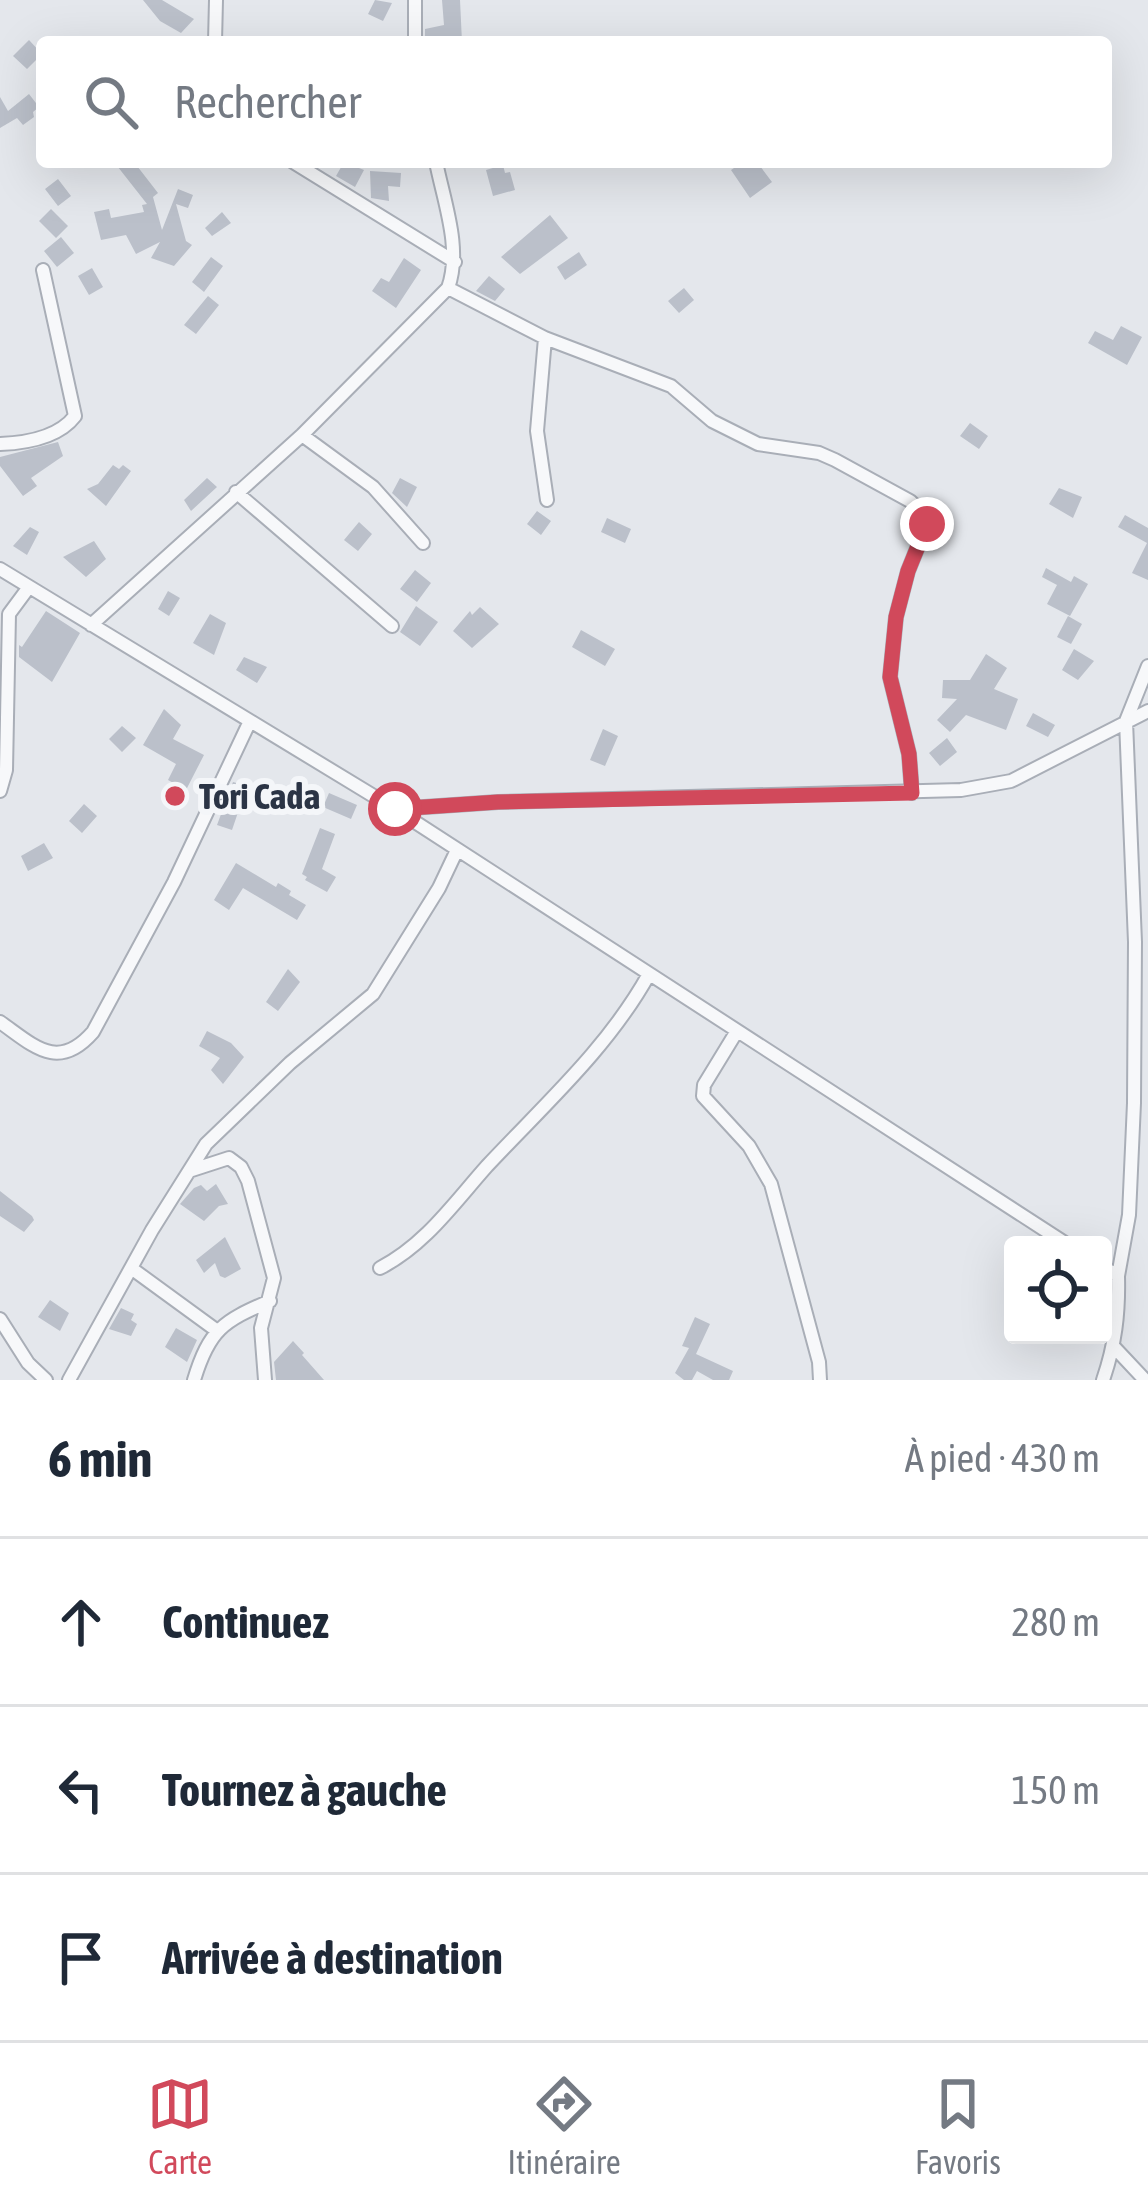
<!DOCTYPE html>
<html lang="fr">
<meta charset="utf-8">
<style>
body{margin:0;font-family:"Asap Condensed",sans-serif;background:#f6f6f7;color:#1f2937}
.controls{position:absolute;right:36px;bottom:36px;display:grid;overflow:hidden;border-radius:12px;box-shadow:0 12px 48px #0002}
.controls button{width:108px;height:108px;display:grid;place-items:center;padding:0;border:0;border-bottom:3px solid #e0e1e3;background:#fff;color:#1f2937;font:60px sans-serif}
.stop{position:absolute;width:36px;height:36px;margin:-27px;border:9px solid #d1495b;border-radius:50%;background:#fff}
.stop.end{background:#d1495b;border-color:#fff;box-shadow:0 3px 12px #0008}
.list{margin:0;padding:0;list-style:none}
h2{display:flex;justify-content:space-between;align-items:center;height:156px;margin:0;padding:0 48px;font-size:51px}
h2 small{font-size:39px;font-weight:400;color:#747a83}
.list li{display:grid;grid-template-columns:78px 1fr auto;gap:36px;align-items:center;box-sizing:border-box;height:168px;padding:0 48px;border-top:3px solid #e0e1e3}
.list b{display:block;font-size:45px;white-space:nowrap}
.list em{font-size:39px;font-style:normal;color:#747a83}
.icon{flex:none;width:66px;height:66px;fill:none;stroke:currentColor;stroke-width:2;stroke-linecap:round;stroke-linejoin:round}
.map{position:relative;flex:none;width:1148px;height:1380px;overflow:hidden}
.search{position:absolute;background:#fff;box-shadow:0 12px 48px #0002;left:36px;right:36px;top:36px;height:132px;display:flex;align-items:center;gap:30px;box-sizing:border-box;padding:0 42px;border-radius:12px;color:#747a83;font-size:45px}
.sheet{height:660px;background:#fff}
nav{display:flex;justify-content:space-around;align-items:center;box-sizing:border-box;height:168px;border-top:3px solid #e0e1e3;background:#fff;font-size:33px;color:#747a83}
nav a{display:grid;justify-items:center;gap:6px}
nav .on{color:#d1495b}
.map>svg:first-child{display:block}
.building{fill:#bbc0ca}
.lines{fill:none;stroke-linecap:round;stroke-linejoin:round}
.street-casing{stroke:#a9aeb7;stroke-width:16}
.street{stroke:#f7f8fa;stroke-width:12}
.route{stroke:#d1495b;stroke-width:15}
.poi-dot{fill:#d1495b;stroke:#f4f6f9;stroke-width:4.5}
.labels{text-anchor:middle;dominant-baseline:central;stroke-width:12;stroke-linejoin:round;paint-order:stroke}
.poi-label{font-size:36px;font-weight:bold;fill:#2b3445;stroke:#f4f6f9;text-anchor:start}
</style>
<div class="map">
<svg width="1148" height="1380" viewBox="0 0 1148 1380">
<rect width="100%" height="100%" fill="#e4e7ec"/>
<path class="building" d="M143,0H162L194,19L181,33L160,21Z
M375,0L392,3L383,21L368,14Z
M442,0H460L462,42H425V29L444,25Z
M29,40L42,54L27,69L13,56Z
M29,94L39,107L33,112L34,117L23,125L17,118L0,128V97L8,111Z
M114,162H134L158,193L153,197L162,230L178,189L193,195L188,208L176,204L186,241L192,245L174,266L151,258L160,242L136,254L126,235L101,240L94,212L109,209L111,218L144,212L142,205L147,204Z
M344,162L364,170L355,187L336,176Z
M743,162H757L772,182L750,198L731,170Z
M503,165L505,173L510,172L515,190L493,196L486,170Z
M370,171L401,173L400,187L388,186L389,201L371,198Z
M58,179L71,196L58,206L45,189Z
M51,209L68,226L56,238L39,221Z
M222,212L231,223L212,236L205,228Z
M550,215L568,238L520,274L501,257Z
M61,237L74,253L57,267L44,251Z
M579,252L587,265L565,280L557,267Z
M211,257L223,266L204,292L192,282Z
M404,258L421,270L396,308L372,291L381,278L389,282Z
M92,268L103,287L89,295L78,276Z
M489,276L505,289L495,301L476,291Z
M684,288L694,300L679,313L668,301Z
M208,296L219,305L196,334L184,325Z
M1121,326L1142,337L1127,365L1088,343L1095,331L1113,340Z
M970,423L988,436L979,449L960,436Z
M58,442L63,456L31,478L37,486L23,496L0,466V457Z
M113,465L119,469L123,465L131,471L106,506L87,489L98,484Z
M207,478L217,487L191,511L184,500Z
M400,478L417,487L407,507L392,493Z
M1059,488L1082,497L1073,518L1049,504Z
M537,511L551,521L541,535L527,524Z
M1125,515L1148,528V580L1132,573L1147,543L1118,527Z
M607,518L631,529L625,543L601,532Z
M359,522L372,534L358,551L344,540Z
M30,527L39,532L27,555L13,546Z
M94,541L106,559L86,577L63,557Z
M1046,568L1071,582L1074,576L1088,584L1070,616L1047,604L1057,585L1042,577Z
M415,570L431,583L417,602L400,589Z
M168,591L180,598L169,616L158,609Z
M416,606L438,622L420,646L400,632Z
M480,607L499,624L472,648L453,631L470,611L472,615Z
M46,611L80,633L52,682L19,657V645L22,647Z
M210,614L226,623L214,655L193,643Z
M1068,616L1082,624L1071,644L1057,637Z
M581,630L615,649L605,666L572,647Z
M1074,649L1094,661L1078,680L1062,670Z
M986,654L1007,668L994,689L1018,699L1006,730L966,715L950,732L937,720L957,699L942,698L943,680H970Z
M244,657L267,667L257,683L236,670Z
M164,709L181,725L173,739L204,755L186,790L168,780L176,764L143,745Z
M1033,713L1055,725L1048,737L1026,726Z
M122,726L136,738L122,752L109,739Z
M603,729L618,736L605,766L590,760Z
M947,738L957,752L940,766L929,753Z
M233,782L247,786L232,830L217,825Z
M329,793L357,805L351,819L323,807Z
M84,804L97,816L82,833L69,821Z
M320,828L335,834L322,869L336,877L327,892L305,880L307,877L302,874Z
M44,843L53,858L28,871L21,856Z
M236,863L276,887L278,883L291,891L289,895L306,905L297,920L243,888L229,910L214,900Z
M288,969L300,982L278,1011L266,1002Z
M207,1031L231,1043L244,1057L223,1084L211,1070L220,1058L199,1046Z
M216,1184L228,1204L219,1206L204,1221L180,1204L194,1188L201,1185L207,1191Z
M0,1191L32,1216L34,1220L24,1232L0,1216Z
M225,1237L241,1269L225,1278L220,1276L215,1263L204,1273L196,1260Z
M50,1300L69,1313L60,1331L38,1317Z
M121,1308L134,1314L131,1320L137,1324L131,1336L109,1329Z
M695,1317L710,1324L696,1354L733,1371L729,1380H713L697,1371L692,1380H684L675,1373L689,1348L682,1346Z
M176,1328L197,1340L187,1362L165,1347Z
M293,1341L304,1353L302,1355L324,1380H276L274,1362Z"/>
<g class="lines">
<g class="street-casing">
<path id="street" d="M415,0V42
M215,42L216,0
M293,162L455,262
M448,288L545,338L671,386L712,421L758,444L819,453L835,460L910,501L922,512L927,524L908,571L896,617L890,677L909,754L912,793
M545,338L537,431L547,500
M302,435L373,487L423,543
M0,444C26,443 59,437 75,416L43,270
M236,492L392,626
M0,569L395,809L498,802L961,790L1011,781L1148,711
M91,625L302,435L448,288C462,249 444,202 436,162
M0,791L6,770L9,614L29,587
M395,809L1068,1245
M0,1022C34,1046 58,1072 93,1032L174,882L250,721
M737,1031L704,1085L703,1096L749,1146L771,1184L819,1362L820,1380
M189,1171L229,1158L241,1167L248,1181L274,1278L261,1328L265,1380
M131,1268L216,1330
M380,1268C425,1245 454,1203 487,1166C544,1105 608,1048 649,974
M1118,1276L1129,1215L1134,1103L1135,942L1126,721L1148,666
M0,1319L28,1363L46,1380
M1114,1347L1145,1380
M69,1380L152,1230L206,1144L290,1063L373,994L439,888L457,850
M194,1380C209,1330 223,1321 270,1301
M1103,1380C1115,1345 1119,1314 1118,1276L1103,1267"/>
</g>
<use href="#street" class="street"/>
</g>
<g class="lines">
<path class="route" d="M395,809L498,802L912,793L909,754L890,677L896,617L908,571L927,524"/>
</g>
<circle class="poi-dot" cx="175" cy="796" r="12"/>
<g class="labels">
<g class="poi-label">
<text x="199" y="796">Tori Cada</text>
</g>
</g>
</svg>
<div class="controls">
<button><svg class="icon" aria-label="locate" viewBox="0 0 24 24"><circle cx="12" cy="12" r="6"/><path d="M12 2v4M12 18v4M2 12h4M18 12h4"/></svg></button>
</div>
<div class="stop" style="left:395px;top:809px"></div>
<div class="stop end" style="left:927px;top:524px"></div>
<div class="search"><svg class="icon" aria-label="search" viewBox="0 0 24 24"><circle cx="10" cy="10" r="6"/><path d="M15 15l6 6"/></svg>Rechercher</div>
</div>
<section class="sheet">
<h2>6 min<small>À pied · 430 m</small></h2>
<ul class="list">
<li><svg class="icon" aria-label="ahead" viewBox="0 0 24 24"><path d="M12 20V5M6 11l6-6 6 6"/></svg><div><b>Continuez</b></div><em>280 m</em></li>
<li><svg class="icon" aria-label="left" viewBox="0 0 24 24"><path d="M17 20v-9H6M10 6l-5 5 5 5"/></svg><div><b>Tournez à gauche</b></div><em>150 m</em></li>
<li><svg class="icon" aria-label="arrive" viewBox="0 0 24 24"><path d="M6 21V4h12l-3 4 3 4H6"/></svg><div><b>Arrivée à destination</b></div></li>
</ul>
</section>
<nav>
<a class="on"><svg class="icon" aria-label="map" viewBox="0 0 24 24"><path d="M3 6l6-2 6 2 6-2v14l-6 2-6-2-6 2zM9 4v14M15 6v14"/></svg>Carte</a>
<a><svg class="icon" aria-label="directions" viewBox="0 0 24 24"><path d="M12 3l9 9-9 9-9-9zM9 14v-3h6M13 9l2 2-2 2"/></svg>Itinéraire</a>
<a><svg class="icon" aria-label="saved" viewBox="0 0 24 24"><path d="M7 4h10v16l-5-4-5 4z"/></svg>Favoris</a>
</nav>
